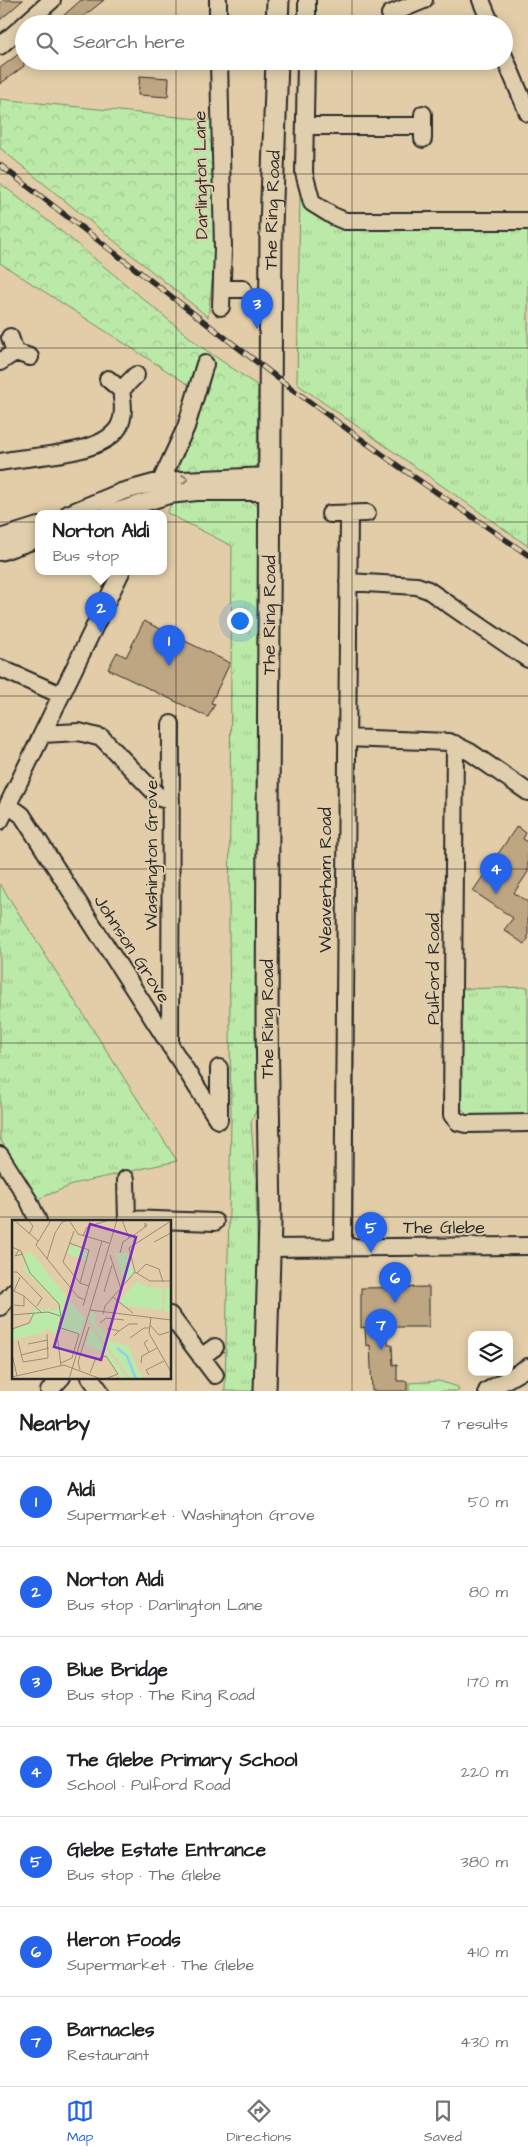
<!DOCTYPE html>
<meta charset="utf-8">
<style>
body{margin:0;font-family:"Architects Daughter",sans-serif;background:#f6f6f6;color:#202124}
.controls{position:absolute;right:15px;bottom:15px;display:grid;overflow:hidden;border-radius:10px;box-shadow:0 2px 12px #0003}
.controls button{width:45px;height:45px;display:grid;place-items:center;padding:0;border:0;border-bottom:1px solid #e0e0e0;background:#fff;color:#202124;font:25px sans-serif}
.you{position:absolute;left:239px;top:620px;width:18px;height:18px;margin:-12px;border:4px solid #fff;border-radius:50%;background:#1a73e8;box-shadow:0 0 0 8px #1a73e833}
.badge{display:grid;place-items:center;width:32px;height:32px;border-radius:50%;background:#2563eb;color:#fff;font-size:16px;font-weight:700}
.pin{position:absolute;translate:-50% -41px;filter:drop-shadow(0 1px 2px #0008)}
.pin::after{content:'';position:absolute;top:26px;width:18px;height:15px;background:inherit;clip-path:polygon(0 0,100% 0,50% 100%)}
.popup{position:absolute;left:35px;top:510px;width:132px;height:65px;box-sizing:border-box;display:grid;place-content:center;border-radius:10px;background:#fff;filter:drop-shadow(0 1px 4px #0005);font-size:16px;white-space:nowrap;color:#757577}
.popup b{font-size:19px;color:#202124}
.popup::after{content:'';position:absolute;left:50%;top:100%;margin-left:-10px;border:10px solid transparent;border-top-color:#fff}
.list{margin:0;padding:0;list-style:none}
h2{display:flex;justify-content:space-between;align-items:center;height:65px;margin:0;padding:0 20px;font-size:21px}
h2 small{font-size:16px;font-weight:400;color:#757577}
.list li{display:grid;grid-template-columns:32px 1fr auto;gap:15px;align-items:center;box-sizing:border-box;height:90px;padding:0 20px;border-top:1px solid #e0e0e0}
.list b{display:block;font-size:19px;white-space:nowrap}
.list p{margin:0;font-size:16px;white-space:nowrap;color:#757577}
.list em{font-size:16px;font-style:normal;color:#757577}
.icon{flex:none;width:28px;height:28px;fill:none;stroke:currentColor;stroke-width:2;stroke-linecap:round;stroke-linejoin:round}
.map{position:relative;flex:none;width:528px;height:1391px;overflow:hidden}
.search{position:absolute;background:#fff;box-shadow:0 2px 12px #0003;left:15px;right:15px;top:15px;height:55px;display:flex;align-items:center;gap:12px;box-sizing:border-box;padding:0 18px;border-radius:28px;color:#757577;font-size:19px}
.sheet{height:695px;background:#fff}
nav{display:flex;justify-content:space-around;align-items:center;box-sizing:border-box;height:70px;border-top:1px solid #e0e0e0;background:#fff;font-size:14px;color:#757577}
nav a{display:grid;justify-items:center;gap:2px}
nav .on{color:#2563eb}
.map>svg:first-child{display:block}
.grass{fill:url(#grass-tufts);stroke:#738a69}
.forest{fill:url(#forest-crowns);stroke:#738a69}
.building{fill:#bea682;stroke:#2b2b2b}
.lines{fill:none;stroke-linecap:round;stroke-linejoin:round}
.minor-casing{stroke:#2b2b2b;stroke-width:20}
.major-casing{stroke:#2b2b2b;stroke-width:25}
.minor{stroke:#e0ceac;stroke-width:16}
.major{stroke:#e0ceac;stroke-width:21}
.rail-casing{stroke:#2b2b2b;stroke-width:5.5}
.rail{stroke:#e0ceac;stroke-width:4;stroke-dasharray:11;stroke-linecap:butt}
.oneway{stroke:#867c6c}
.grid{fill:none;stroke:#2b2b2b;stroke-width:1;stroke-opacity:0.55}
.labels{text-anchor:middle;dominant-baseline:central;stroke-width:4;stroke-linejoin:round;paint-order:stroke}
.street-label{font-size:18px;fill:#2b2b2b;stroke:#e0ceac}
.inset-river{fill:none;stroke:#90cff1;stroke-width:2.5}
.inset-road{fill:none;stroke:#998c76;stroke-width:1}
.view{fill:#7b2cbf;fill-opacity:0.15;stroke:#7b2cbf;stroke-width:2.5}
.inset-edge{fill:none;stroke:#2b2b2b;stroke-width:2.5}
</style>
<div class="map">
<svg width="528" height="1391" viewBox="0 0 528 1391">
<defs>
<pattern id="grass-tufts" width="24" height="20" patternUnits="userSpaceOnUse" patternTransform="scale(1.25)"><rect width="24" height="20" fill="#bbe9a7"/><path d="M3 7l-1-3M5 7V3M7 7l1-3M15 17l-1-3M17 17v-4M19 17l1-3" fill="none" stroke="#a1c890"/></pattern>
<pattern id="forest-crowns" width="20" height="18" patternUnits="userSpaceOnUse" patternTransform="scale(1.25)"><rect width="20" height="18" fill="#bbe9a7"/><path d="M2 6a3 3 0 1 1 6 0M12 15a3 3 0 1 1 6 0" fill="none" stroke="#a1c890"/></pattern>
</defs>
<rect width="100%" height="100%" fill="#e2cda8"/>
<filter id="ink" filterUnits="userSpaceOnUse"><feTurbulence type="fractalNoise" baseFrequency=".02" numOctaves="2"/><feDisplacementMap in="SourceGraphic" scale="10" xChannelSelector="R" yChannelSelector="G"/><feConvolveMatrix kernelMatrix="1 2 1 2 8 2 1 2 1" color-interpolation-filters="sRGB"/></filter>
<g filter="url(#ink)">
<path class="grass" d="M300,192L335,217L528,219V546L297,384Z
M215,497L249,500L260,509L261,1100L251,1122L256,1186L259,1336L257,1391H225L231,1122L229,925L232,546L167,513L173,501Z
M0,884L177,1161L77,1183L38,1199L0,1139Z
M528,987V1115H468L460,1107L462,989Z
M439,1381L458,1387L459,1391H409V1383Z"/>
<path class="forest" d="M0,99L218,121L215,257L208,317L0,148Z
M0,183L72,240L200,346L258,386L257,465L248,474H180L179,463L205,389L192,387L0,263Z"/>
<path class="building" d="M4,0H23L0,20V3Z
M81,0H104L74,24H54Z
M24,50V66L0,84V68Z
M140,76L169,78L168,97L138,95Z
M144,621L230,663L211,703L215,704L208,717L108,669L117,652L126,657Z
M517,826L526,833L523,839L528,842V872L514,893L528,902V939L524,944L504,930L513,918L473,891Z
M429,1287V1327H388V1345H392L393,1365L397,1364V1381H407V1391H372L370,1345L366,1346L365,1327L361,1328V1288Z"/>
<g class="lines">
<g class="minor-casing">
<path id="minor" d="M218,0V24
M481,0L491,24
M390,14L424,0
M25,24L52,0
M307,24V0
M0,46L24,25
M504,56L528,113
M219,61L223,249L221,307
M306,61L304,173L312,203L333,216L345,221H528
M423,114V139
M306,126H423
M223,289H243
M10,337L15,352
M0,362L15,352L30,357
M108,379L121,390L136,375
M0,462C31,455 100,456 118,428C125,417 123,403 121,390
M165,487L161,481L186,427L205,364
M68,514L121,492L161,481L270,476
M108,514L169,495L197,492H269
M330,514L367,513
M0,538L38,526
M0,552L38,539
M348,582L417,586L428,590L528,659
M0,668L61,695
M43,734L79,732L102,738L160,798L171,801
M346,738L449,742L470,752L528,792
M455,744L452,1115L458,1122L466,1124L528,1123
M8,805L22,815L218,1120
M0,821L121,572
M170,1046L171,724
M219,1068V1120
M0,1155L29,1201L38,1221
M126,1179L127,1221
M127,1219L215,1222
M343,1247L349,514
M269,1248L528,1246
M0,1307L14,1291
M170,1315L215,1375
M201,1357L215,1347
M90,1377L100,1391
M49,1391L62,1377
M487,1391L528,1367"/>
</g>
<g class="major-casing">
<g id="major">
<path d="M277,24L278,0"/>
<path id="s1" d="M265,1391L270,1222L267,1020L271,227L277,61"/>
</g>
</g>
<use href="#minor" class="minor"/>
<use href="#major" class="major"/>
<g class="rail-casing">
<path id="rail" d="M0,165L292,389L401,468L528,555"/>
</g>
<use href="#rail" class="rail"/>
</g>
<defs><path id="oneway-chevron" d="M-2-3.5L2.5 0L-2 3.5" fill="none" stroke-width="1.6" stroke-linecap="round" stroke-linejoin="round" transform="scale(1.25)"/></defs>
<use class="oneway" href="#oneway-chevron" transform="translate(185 479) rotate(-4)"/>
</g>
<path class="grid" d="M176,0V24M352,0V24M176,61V1391M352,61V1391M0,174H528M0,348H528M0,522H528M0,696H528M0,869H528M0,1043H528M0,1217H528"/>
<g class="labels">
<g class="street-label">
<text transform="translate(201 175) rotate(-91)">Darlington Lane</text>
<text stroke="none"><textPath href="#s1" startOffset="1181">The Ring Road</textPath></text>
<text stroke="none"><textPath href="#s1" startOffset="776">The Ring Road</textPath></text>
<text transform="translate(151 855) rotate(-90)">Washington Grove</text>
<text transform="translate(325 880) rotate(-90)">Weaverham Road</text>
<text transform="translate(132 949) rotate(57)">Johnson Grove</text>
<text transform="translate(433 969) rotate(-90)">Pulford Road</text>
<text transform="translate(267 1019) rotate(-90)">The Ring Road</text>
<text x="444" y="1227">The Glebe</text>
</g>
</g>
<g transform="translate(12 1220)">
<rect width="159" height="159" fill="#e2cda8"/>
<path d="M58,25L76,30L73,41L55,33ZM18,31L73,99L67,116L46,107L44,114L35,109L31,113L0,120V109L19,104L21,99L17,95L25,88L32,91L36,88L40,91L49,87L11,49L14,43L12,35ZM103,33H116L122,51L112,63Z" fill="#bbe9a7"/>
<path d="M125,61L135,67L151,68L150,90L114,86L107,81ZM153,68H159V94L152,91ZM79,92L85,94L82,101L100,122L117,126L126,150L133,159H119L76,99ZM79,107L101,138L115,159H109L92,132L73,124Z" fill="#bbe9a7"/>
<path class="inset-river" d="M105,128L115,136L124,159"/>
<path class="inset-road" d="M2,0L26,21M16,0L21,6L17,14M39,0L24,25L66,77L73,80M57,0L66,14L97,23M110,0L117,18M62,11L51,42L68,63L77,66M71,16L75,7L97,0M142,22L159,13M57,23L77,30L68,63M0,27L9,31L18,53L47,84L49,97L45,115L49,146M7,30L3,36L11,34M108,33L111,22L117,18L125,13L133,7L135,6L133,3V7M98,35L109,69M35,39L43,13L50,2L58,0M0,52H5L30,78L25,86M123,52L117,28L159,1M123,52L138,61H159M125,53L134,44L147,49L151,62M0,70L12,76L30,93M2,71L8,57M92,72L100,45M101,77L121,93M2,85L12,86V76M71,86L90,21M78,90L159,100M91,94L93,86L123,52M0,95L36,92L48,96M139,97L137,113L159,152M88,103L94,98L112,100M138,105L147,115L157,112M46,107L67,114L60,138L49,143M95,108L107,111L102,116M0,109L17,103L22,93M107,111L117,104H126M118,118L132,108H137M136,120L132,123L137,132M6,121L11,142L36,138L35,114M16,124L36,120M0,134L5,156M9,135L37,128M129,143L130,136L145,128M68,150L66,142L77,107M78,153L83,140L94,136L106,154L93,159M137,155L134,150L152,141M0,157L52,145L89,159M57,159L105,0"/>
<path class="view" d="M78,4L124,17L89,140L42,127Z"/>
<rect width="159" height="159" class="inset-edge"/>
</g>
</svg>
<div class="controls">
<button><svg class="icon" aria-label="layers" viewBox="0 0 24 24"><path d="M12 4l9 5-9 5-9-5zM3 14l9 5 9-5"/></svg></button>
</div>
<div class="you"></div>
<div class="pin badge" style="left:169px;top:666px">1</div>
<div class="pin badge" style="left:101px;top:633px">2</div>
<div class="popup"><b>Norton Aldi</b>Bus stop</div>
<div class="pin badge" style="left:257px;top:329px">3</div>
<div class="pin badge" style="left:496px;top:894px">4</div>
<div class="pin badge" style="left:371px;top:1253px">5</div>
<div class="pin badge" style="left:395px;top:1303px">6</div>
<div class="pin badge" style="left:381px;top:1350px">7</div>
<div class="search"><svg class="icon" aria-label="search" viewBox="0 0 24 24"><circle cx="10" cy="10" r="6"/><path d="M15 15l6 6"/></svg>Search here</div>
</div>
<section class="sheet">
<h2>Nearby<small>7 results</small></h2>
<ul class="list">
<li><span class="badge">1</span><div><b>Aldi</b><p>Supermarket · Washington Grove</p></div><em>50 m</em></li>
<li><span class="badge">2</span><div><b>Norton Aldi</b><p>Bus stop · Darlington Lane</p></div><em>80 m</em></li>
<li><span class="badge">3</span><div><b>Blue Bridge</b><p>Bus stop · The Ring Road</p></div><em>170 m</em></li>
<li><span class="badge">4</span><div><b>The Glebe Primary School</b><p>School · Pulford Road</p></div><em>220 m</em></li>
<li><span class="badge">5</span><div><b>Glebe Estate Entrance</b><p>Bus stop · The Glebe</p></div><em>380 m</em></li>
<li><span class="badge">6</span><div><b>Heron Foods</b><p>Supermarket · The Glebe</p></div><em>410 m</em></li>
<li><span class="badge">7</span><div><b>Barnacles</b><p>Restaurant</p></div><em>430 m</em></li>
</ul>
</section>
<nav>
<a class="on"><svg class="icon" aria-label="map" viewBox="0 0 24 24"><path d="M3 6l6-2 6 2 6-2v14l-6 2-6-2-6 2zM9 4v14M15 6v14"/></svg>Map</a>
<a><svg class="icon" aria-label="directions" viewBox="0 0 24 24"><path d="M12 3l9 9-9 9-9-9zM9 14v-3h6M13 9l2 2-2 2"/></svg>Directions</a>
<a><svg class="icon" aria-label="saved" viewBox="0 0 24 24"><path d="M7 4h10v16l-5-4-5 4z"/></svg>Saved</a>
</nav>
